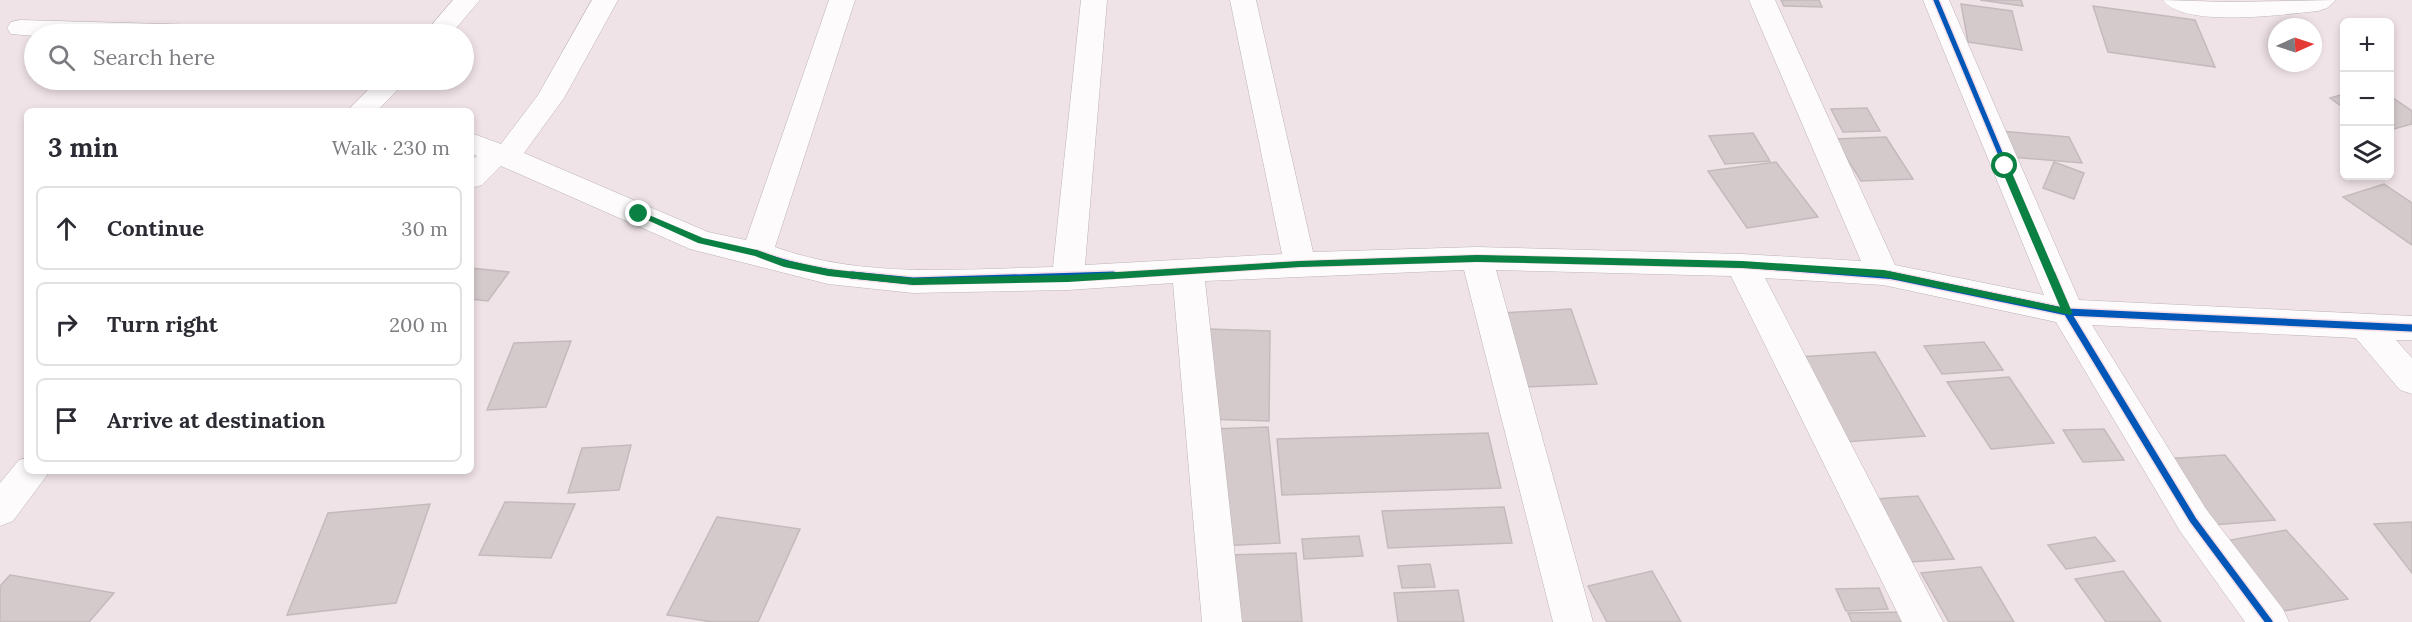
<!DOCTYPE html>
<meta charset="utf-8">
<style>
body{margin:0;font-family:Lora,serif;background:#f2f2f3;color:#2b2b33}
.controls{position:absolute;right:18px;top:18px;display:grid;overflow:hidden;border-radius:9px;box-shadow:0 3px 9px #0003}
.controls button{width:54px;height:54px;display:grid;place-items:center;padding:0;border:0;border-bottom:2px solid #e1e1e2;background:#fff;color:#2b2b33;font:30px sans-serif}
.compass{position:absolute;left:2268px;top:18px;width:54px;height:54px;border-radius:50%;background:#fff;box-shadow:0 3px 9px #0003;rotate:87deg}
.stop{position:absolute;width:18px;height:18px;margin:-14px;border:4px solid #0b8043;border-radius:50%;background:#fff}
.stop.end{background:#0b8043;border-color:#fff;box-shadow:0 2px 6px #0008}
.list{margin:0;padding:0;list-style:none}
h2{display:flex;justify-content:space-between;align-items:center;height:78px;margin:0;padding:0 24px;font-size:26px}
h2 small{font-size:20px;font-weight:400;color:#7c7c81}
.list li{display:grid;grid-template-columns:39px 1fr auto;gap:18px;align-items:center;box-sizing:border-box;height:84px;margin:0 12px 12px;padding:0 12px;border:2px solid #e1e1e2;border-radius:9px}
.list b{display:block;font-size:22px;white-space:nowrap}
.list em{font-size:20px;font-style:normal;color:#7c7c81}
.icon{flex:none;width:33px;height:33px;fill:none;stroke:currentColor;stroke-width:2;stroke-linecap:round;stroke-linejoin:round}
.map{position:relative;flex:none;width:2412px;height:622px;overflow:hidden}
.search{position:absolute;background:#fff;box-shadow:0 3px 9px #0003;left:24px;top:24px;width:450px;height:66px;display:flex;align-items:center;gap:15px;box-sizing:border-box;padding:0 21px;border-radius:33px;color:#7c7c81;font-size:22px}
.panel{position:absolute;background:#fff;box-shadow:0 3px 9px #0003;left:24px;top:108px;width:450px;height:366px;border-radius:9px}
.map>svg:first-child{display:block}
.building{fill:#d4cacc;stroke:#c4babc;stroke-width:1.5}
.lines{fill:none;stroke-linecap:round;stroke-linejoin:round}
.minor-casing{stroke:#bcb3b6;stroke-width:1}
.minor{fill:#fdfbfb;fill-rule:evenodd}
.cycleway-far1-casing{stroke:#f5dee6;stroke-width:8}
.cycleway-casing{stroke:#f5dee6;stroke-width:10}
.cycleway-far1{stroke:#0057b8;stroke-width:5}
.cycleway{stroke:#0057b8;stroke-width:7}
.route{fill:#0b8043}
</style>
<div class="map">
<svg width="2412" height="622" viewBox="0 0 2412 622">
<rect width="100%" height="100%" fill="#f0e3e7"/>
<path class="building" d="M1781,0H1819L1822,7L1784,6Z
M1980,0H2021L2023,6Z
M1961,4L2012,11L2022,50L1968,42Z
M2093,6L2195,20L2215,67L2108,52Z
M2344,94V108L2330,98Z
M2390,96L2412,111V124L2390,130Z
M1867,108L1880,131L1843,132L1831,109Z
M2000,131L2069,137L2082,163L2011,157Z
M1753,133L1770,161L1725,164L1709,136Z
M1886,137L1913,179L1861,181L1835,139Z
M1776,162L1818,217L1747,228L1708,171Z
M2054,162L2084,173L2074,199L2043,188Z
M2384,184L2412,203V245L2343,197Z
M471,268L509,272L488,301L471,299Z
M1571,309L1597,384L1524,387L1502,313Z
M1209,329L1270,331L1269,421L1204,419Z
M571,341L546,407L487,410L514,343Z
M1984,342L2003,370L1942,374L1924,346Z
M1875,352L1925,436L1844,442L1799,357Z
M2009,377L2054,443L1991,449L1947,382Z
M1268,427L1280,543L1219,546L1212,429Z
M2104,429L2124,460L2083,462L2063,430Z
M1488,433L1501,488L1282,495L1277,439Z
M631,445L619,490L568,493L582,448Z
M2225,455L2275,520L2212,525L2164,459Z
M1918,496L1954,559L1910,562L1875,499Z
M505,502L575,504L551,558L479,555Z
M430,504L396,603L287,615L328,513Z
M1504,507L1512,543L1388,548L1382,511Z
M717,517L800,529L758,622H713L667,615Z
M2412,522V573L2374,524Z
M2286,530L2348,599L2284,611L2225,541Z
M1359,536L1363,556L1304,559L1302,539Z
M2095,537L2115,561L2066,569L2048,545Z
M1296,553L1302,622H1231L1227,555Z
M1430,564L1435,587L1402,588L1398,566Z
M1981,567L2014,622H1949L1921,573Z
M1652,571L1681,622H1607L1588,586Z
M2123,571L2161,622H2106L2075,579Z
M10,575L114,593L89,622H0V586Z
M1879,588L1888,609L1846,611L1836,589Z
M1458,590L1464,622H1398L1394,593Z
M1908,612L1912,622H1852L1848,613Z"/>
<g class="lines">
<g class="minor-casing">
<path id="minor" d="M453,0H480L451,34H424Z
M592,0H618L564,98L524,153L708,232L746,240L829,0H855L775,247C862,279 962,269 1053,267L1081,0H1107L1085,265L1282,254L1230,0H1256L1313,252L1477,247L1742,254L1861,261L1749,0H1775L1895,265L2044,295L1923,0H1949L2079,300L2412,316V340H2396L2412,358V394L2400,390L2356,338L2092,325L2206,509L2283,609L2289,622H2245L2180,531L2056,322L1883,285L1765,278L1943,622H1902L1731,276L1496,270L1593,622H1553L1464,270L1205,281L1242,622H1202L1173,283L1068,290L913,293L828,284L690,249L501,166L482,185L471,188V161L477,156L471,153V133L501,144L538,95Z
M2163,0L2227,2L2336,0L2327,8L2318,11C2286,14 2183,29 2163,0Z
M20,20L235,26L244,28L248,34L34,36L11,34L7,28L11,22Z
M378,80H407L377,111H347Z
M27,458V471H50L13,521L0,526V483L19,460Z"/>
</g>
<use href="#minor" class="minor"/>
<g class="cycleway-far1-casing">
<path id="cycleway-far1" d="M1936,0L2052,277
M757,253C794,267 830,273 868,277
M1088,277L1300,264L1477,258L1742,265L1897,277"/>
</g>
<g class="cycleway-casing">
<path id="cycleway" d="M852,275L913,281L1113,275
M1889,275L2067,312L2412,328
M2052,275L2067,312L2193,520L2269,622"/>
</g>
<use href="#cycleway-far1" class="cycleway-far1"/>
<use href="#cycleway" class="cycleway"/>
</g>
<path class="route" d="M2005,163L2009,166L2072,312L2071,315L1884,277L1742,268L1477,262L1300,267L1068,282L913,285L828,276L784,267L755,256L698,243L634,214L642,212L703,238L757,250L785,260L828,269L913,278L1068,275L1300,261L1477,255L1742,261L1884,270L2060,307L2000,166Z"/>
</svg>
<div class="controls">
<button>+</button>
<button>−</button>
<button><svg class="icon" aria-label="layers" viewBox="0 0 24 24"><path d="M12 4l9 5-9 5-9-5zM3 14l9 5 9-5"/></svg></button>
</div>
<svg class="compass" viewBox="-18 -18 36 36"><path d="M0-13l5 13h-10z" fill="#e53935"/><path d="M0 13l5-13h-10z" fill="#7c7c81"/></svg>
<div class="stop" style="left:2005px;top:166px"></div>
<div class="stop end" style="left:639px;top:214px"></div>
<div class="search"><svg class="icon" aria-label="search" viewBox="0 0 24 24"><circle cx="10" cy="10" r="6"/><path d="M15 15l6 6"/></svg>Search here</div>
<section class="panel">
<h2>3 min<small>Walk · 230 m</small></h2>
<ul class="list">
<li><svg class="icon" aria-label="ahead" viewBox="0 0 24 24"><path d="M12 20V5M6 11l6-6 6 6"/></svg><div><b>Continue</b></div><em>30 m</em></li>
<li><svg class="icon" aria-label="right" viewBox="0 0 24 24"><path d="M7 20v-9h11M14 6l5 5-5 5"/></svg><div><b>Turn right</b></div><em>200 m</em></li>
<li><svg class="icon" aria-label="arrive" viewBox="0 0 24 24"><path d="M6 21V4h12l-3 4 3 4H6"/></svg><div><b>Arrive at destination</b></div></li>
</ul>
</section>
</div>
